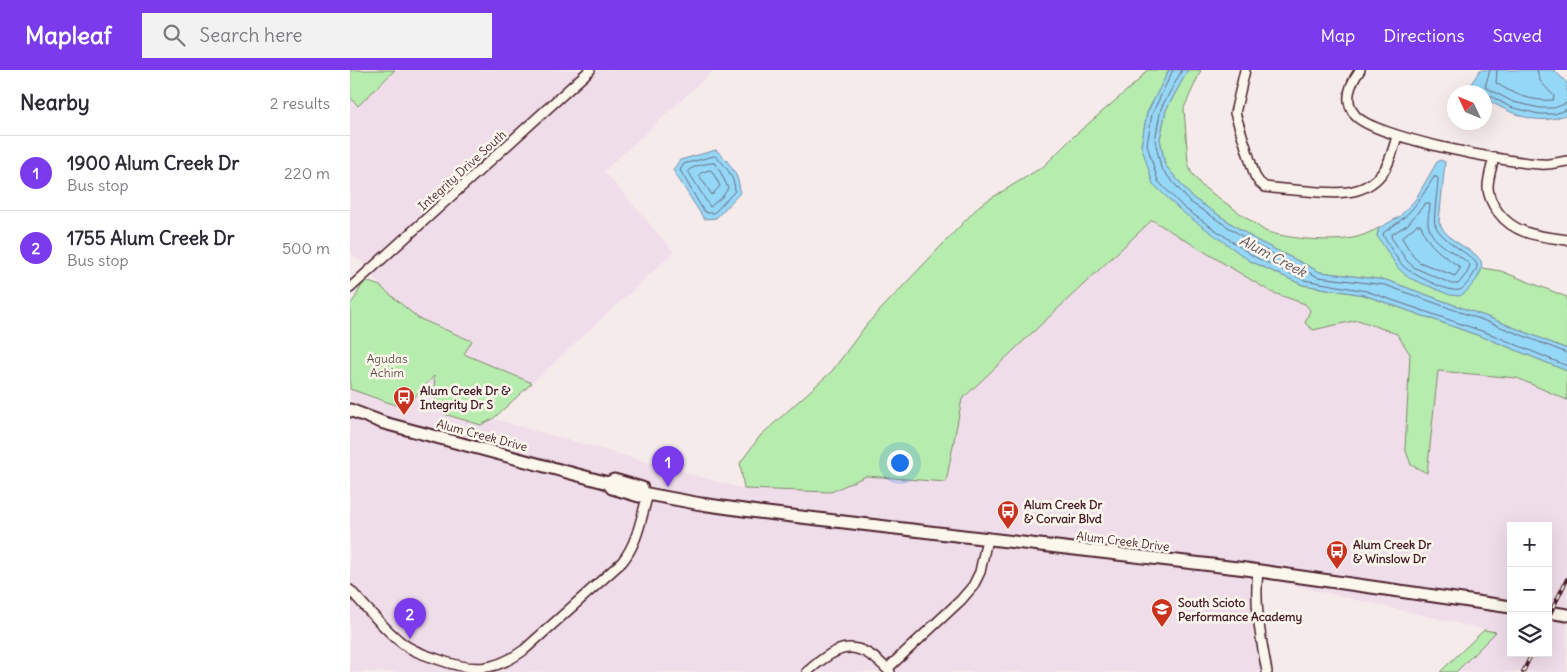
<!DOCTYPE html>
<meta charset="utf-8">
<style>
body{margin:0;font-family:Delius,sans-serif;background:#f2f2f3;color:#2b2b33}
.controls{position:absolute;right:15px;bottom:15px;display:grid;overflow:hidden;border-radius:0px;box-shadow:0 5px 20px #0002}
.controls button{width:45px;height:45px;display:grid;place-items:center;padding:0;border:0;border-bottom:1px solid #e1e1e2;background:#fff;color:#2b2b33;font:25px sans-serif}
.compass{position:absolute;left:1097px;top:15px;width:45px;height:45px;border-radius:50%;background:#fff;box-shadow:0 5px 20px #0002;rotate:314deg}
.you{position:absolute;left:549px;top:392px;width:18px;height:18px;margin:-12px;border:4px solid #fff;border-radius:50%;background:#1a73e8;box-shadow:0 0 0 8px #1a73e833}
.badge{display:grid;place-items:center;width:32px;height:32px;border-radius:50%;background:#7c3aed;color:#fff;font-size:16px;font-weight:700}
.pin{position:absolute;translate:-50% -41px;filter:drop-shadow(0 1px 2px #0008)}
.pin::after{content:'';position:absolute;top:26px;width:18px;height:15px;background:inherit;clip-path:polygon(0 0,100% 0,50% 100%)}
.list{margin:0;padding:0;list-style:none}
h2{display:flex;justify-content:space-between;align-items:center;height:65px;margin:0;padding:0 20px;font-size:21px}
h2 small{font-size:16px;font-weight:400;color:#7c7c81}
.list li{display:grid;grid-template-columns:32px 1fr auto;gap:15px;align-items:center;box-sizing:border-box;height:75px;padding:0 20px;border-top:1px solid #e1e1e2}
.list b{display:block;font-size:19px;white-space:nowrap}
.list p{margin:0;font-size:16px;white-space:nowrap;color:#7c7c81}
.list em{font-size:16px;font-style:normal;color:#7c7c81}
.icon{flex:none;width:28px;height:28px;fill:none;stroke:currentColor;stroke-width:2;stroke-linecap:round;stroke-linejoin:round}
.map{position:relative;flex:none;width:1217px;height:602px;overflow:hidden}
header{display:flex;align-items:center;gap:30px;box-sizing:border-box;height:70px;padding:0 25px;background:#7c3aed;color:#fff}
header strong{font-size:24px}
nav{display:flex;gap:28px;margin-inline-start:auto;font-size:18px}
.search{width:350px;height:45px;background:#f2f2f3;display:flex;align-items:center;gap:12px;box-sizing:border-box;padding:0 18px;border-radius:0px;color:#7c7c81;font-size:19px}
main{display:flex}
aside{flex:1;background:#fff}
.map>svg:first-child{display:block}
.built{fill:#f0ddea;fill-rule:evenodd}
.green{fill:#b6ecae;stroke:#80866c}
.water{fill:#95d7f7;stroke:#778da5}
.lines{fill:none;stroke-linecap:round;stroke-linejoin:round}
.shore{stroke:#68697d;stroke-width:1}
.minor-casing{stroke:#4a1f2b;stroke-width:12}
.major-casing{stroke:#4a1f2b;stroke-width:15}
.minor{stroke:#fbf7ec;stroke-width:9}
.major{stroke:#fbf7ec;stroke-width:11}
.rail-casing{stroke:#4a1f2b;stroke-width:4}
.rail{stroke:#fbf7ec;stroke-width:2;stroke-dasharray:5.5;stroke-linecap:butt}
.labels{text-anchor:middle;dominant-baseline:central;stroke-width:5;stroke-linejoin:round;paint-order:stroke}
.street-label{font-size:12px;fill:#4a1f2b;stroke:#fbf7ec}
.park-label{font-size:12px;fill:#65524c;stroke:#fbf7ec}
.poi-label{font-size:12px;font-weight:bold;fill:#4a1f2b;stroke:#fbf7ec;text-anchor:start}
.water-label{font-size:14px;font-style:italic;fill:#5d4d5e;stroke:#fbf7ec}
</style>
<header>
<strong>Mapleaf</strong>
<div class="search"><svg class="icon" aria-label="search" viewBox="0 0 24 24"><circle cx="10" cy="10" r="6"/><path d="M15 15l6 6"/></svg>Search here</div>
<nav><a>Map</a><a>Directions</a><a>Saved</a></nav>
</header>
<main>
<aside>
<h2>Nearby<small>2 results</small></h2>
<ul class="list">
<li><span class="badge">1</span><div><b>1900 Alum Creek Dr</b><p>Bus stop</p></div><em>220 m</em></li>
<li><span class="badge">2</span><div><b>1755 Alum Creek Dr</b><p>Bus stop</p></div><em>500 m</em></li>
</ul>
</aside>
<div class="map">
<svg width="1217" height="602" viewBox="0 0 1217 602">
<rect width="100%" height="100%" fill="#f6ebeb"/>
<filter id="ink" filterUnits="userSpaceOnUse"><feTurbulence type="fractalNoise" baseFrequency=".02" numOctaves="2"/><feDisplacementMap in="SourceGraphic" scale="10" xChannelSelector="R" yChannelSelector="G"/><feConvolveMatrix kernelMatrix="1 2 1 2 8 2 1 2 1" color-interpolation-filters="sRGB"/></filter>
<g filter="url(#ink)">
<path class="built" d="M45,0H364L254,101L324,182L182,313L114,284L122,271L68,248L30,216L13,193L0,183V27L8,36Z
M802,150L921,222L955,234L960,240L963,260L1008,250L1047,264L1060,284L1055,378L1061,395L1077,403L1088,300L1167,308L1217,330V602H1106L1146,562L906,507L917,602H0V319L54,338L84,305L86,336L131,355L143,349L394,419L481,422L516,406L595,412L611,329ZM1161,456H1198V583H1161Z"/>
<path class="green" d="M0,0H45L8,36L0,27Z
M797,0H819L797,43L791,75L900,191L953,215L1014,225L1141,270L1217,301V330L1167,308L1088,301L1077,403L1061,395L1055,378L1060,284L1047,264L1008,250L963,260L955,253L960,240L955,234L921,222L802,150L612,329L596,412L516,406L481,422L394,419L390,393L410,366L482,301L517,254L630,135L694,96L724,66L788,11Z
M838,0H851L834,38L838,92L841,102L852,116L915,161C937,169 985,173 1007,167C1015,165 1022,161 1029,158L1027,166L1127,209L1132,198L1151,201L1217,227V279L1140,248L1036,210L970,202L906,170L843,128L815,95L810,69L816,40Z
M16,211L30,216L68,248L122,271L114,284L182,313L143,349L131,355L94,344L86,336L84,306L54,338L0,319V234C8,227 8,217 16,211Z
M1134,560L1146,562L1106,602H1090Z"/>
<path class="water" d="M819,0H838L816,40L810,69L815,95L843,128L906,170L970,202L1036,210L1140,248L1217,279V301L1141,270L1014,225L953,215L900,191L831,141L803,114L791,75L797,43Z
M1130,0H1204L1217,13V44C1189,58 1159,43 1135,28L1134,22H1124L1121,14Z
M366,80C379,91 390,106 390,123L366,148L354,149L323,100L330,90Z
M1091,90L1095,92L1089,152L1094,161L1102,169L1126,185L1131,191L1132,198L1127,209L1117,221L1110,226L1100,225L1059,208L1048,198L1027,166L1029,158L1049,147L1065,130L1087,92Z"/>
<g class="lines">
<path class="shore" d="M823,0L802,44L797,75L808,111L834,138L903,186L954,210L1016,221L1143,265L1217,296
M832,0L811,38L805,70L811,98L840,132L904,174L968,207L1035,215L1138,252L1217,283
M1140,0L1135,17L1163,32L1190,38H1204L1217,33
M1147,0L1146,13C1163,24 1182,32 1203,30L1204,26L1190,11L1187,0
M1134,24L1139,25L1160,37L1189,44H1205L1217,39
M365,86C375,94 385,108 385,121L364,143H357L353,140L330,100L334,94Z
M364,93L368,97L378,118L373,126L360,137L338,101C343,96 356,93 364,93Z
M360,100L362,101L370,116L362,125L349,105L351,103Z
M1084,107H1087L1088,109C1088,117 1083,149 1085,154C1090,172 1127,186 1127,196C1127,200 1122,206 1120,210C1117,213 1114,219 1109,220C1099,223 1062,204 1054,197C1046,189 1039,175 1033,165L1034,162C1061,145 1067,134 1084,107Z
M1076,133L1080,134C1080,141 1077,148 1078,154C1082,176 1107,181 1120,195L1117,203L1108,214H1102L1065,198L1057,191L1041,167L1042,164L1057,155Z
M1067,155H1071C1077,176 1093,185 1110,197V199L1105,206L1069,192L1063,186L1052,168Z"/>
<g class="minor-casing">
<path id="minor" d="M895,0L885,43L905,106L909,112L915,117C929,119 943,120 957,121C986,124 1017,127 1035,99C1041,89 1044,77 1047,66
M1010,0C1000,14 993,30 1005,45C1023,67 1159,93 1191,94C1199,95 1209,92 1217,91
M1144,87C1142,97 1138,107 1138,117C1138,127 1142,134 1148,142C1165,165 1190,166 1217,170
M0,218L240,0
M908,501C904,536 911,568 917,602
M0,520C17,538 33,558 52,573C62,581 75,585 87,589C122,602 144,602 174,580L272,492C288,472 291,448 298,424
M537,599L611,530L623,516L630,502L637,469
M457,602C490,572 508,568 540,602"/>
</g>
<g class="major-casing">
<path id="major" d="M0,340L34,353L258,413L262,418L289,426L292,423L351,434L408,442L896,499L1161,537
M258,413L264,410L292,418V423
M1198,542L1217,545"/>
</g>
<use href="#minor" class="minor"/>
<use href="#major" class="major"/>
<g class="rail-casing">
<path id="rail" d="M1198,548L1217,509
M1173,602L1182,583"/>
</g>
<use href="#rail" class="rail"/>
</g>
</g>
<defs>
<g id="bus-pin" transform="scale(1.125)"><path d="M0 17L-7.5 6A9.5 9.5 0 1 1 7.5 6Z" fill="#c8321e" stroke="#fbf7ec"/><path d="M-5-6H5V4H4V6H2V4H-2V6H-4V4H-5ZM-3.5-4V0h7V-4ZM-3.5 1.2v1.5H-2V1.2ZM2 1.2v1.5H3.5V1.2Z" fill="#fff"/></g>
<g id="school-pin" transform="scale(1.125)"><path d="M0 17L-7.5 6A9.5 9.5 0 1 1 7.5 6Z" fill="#c8321e" stroke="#fbf7ec"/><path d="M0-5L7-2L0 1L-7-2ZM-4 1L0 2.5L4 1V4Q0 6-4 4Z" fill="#fff"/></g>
</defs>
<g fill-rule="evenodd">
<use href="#bus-pin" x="54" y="327"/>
<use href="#bus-pin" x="658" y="441"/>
<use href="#bus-pin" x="987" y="481"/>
<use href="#school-pin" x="812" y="539"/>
</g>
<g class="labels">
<g class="street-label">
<text transform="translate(112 100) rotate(-42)">Integrity Drive South</text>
<text transform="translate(132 365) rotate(15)">Alum Creek Drive</text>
<text transform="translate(773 471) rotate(7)">Alum Creek Drive</text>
</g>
<g class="park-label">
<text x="37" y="288">Agudas<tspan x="37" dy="14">Achim</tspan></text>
</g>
<g class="poi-label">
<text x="70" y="320">Alum Creek Dr &amp;<tspan x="70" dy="14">Integrity Dr S</tspan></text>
<text x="674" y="434">Alum Creek Dr<tspan x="674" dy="14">&amp; Corvair Blvd</tspan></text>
<text x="1003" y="474">Alum Creek Dr<tspan x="1003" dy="14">&amp; Winslow Dr</tspan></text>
<text x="828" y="532">South Scioto<tspan x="828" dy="14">Performance Academy</tspan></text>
</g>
<g class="water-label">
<text transform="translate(923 186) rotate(28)">Alum Creek</text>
</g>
</g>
</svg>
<div class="controls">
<button>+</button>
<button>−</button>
<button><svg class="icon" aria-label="layers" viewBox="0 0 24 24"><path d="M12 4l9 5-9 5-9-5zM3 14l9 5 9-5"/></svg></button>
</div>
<svg class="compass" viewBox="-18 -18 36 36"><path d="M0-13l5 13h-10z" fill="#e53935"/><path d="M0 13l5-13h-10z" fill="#7c7c81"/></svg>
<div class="you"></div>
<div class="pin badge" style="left:318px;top:417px">1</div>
<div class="pin badge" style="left:60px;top:569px">2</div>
</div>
</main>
